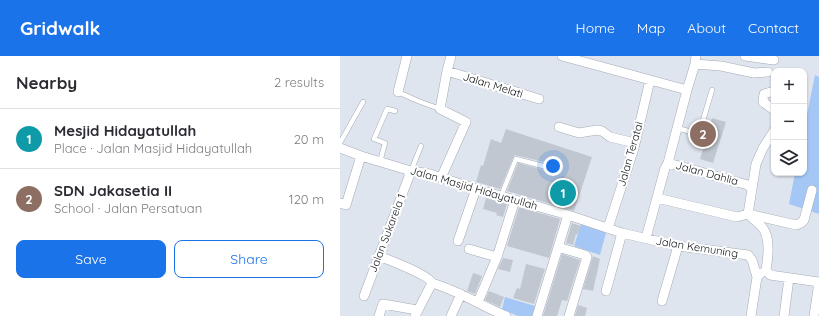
<!DOCTYPE html>
<meta charset="utf-8">
<style>
body{margin:0;font-family:Quicksand,sans-serif;background:#f7f7f7;color:#2b2b33}
.controls{position:absolute;right:12px;top:12px;display:grid;overflow:hidden;border-radius:8px;box-shadow:0 1px 3px #0004}
.controls button{width:36px;height:36px;display:grid;place-items:center;padding:0;border:0;border-bottom:1px solid #e1e1e2;background:#fff;color:#2b2b33;font:20px sans-serif}
.you{position:absolute;left:213px;top:110px;width:14px;height:14px;margin:-10px;border:3px solid #fff;border-radius:50%;background:#1a73e8;box-shadow:0 0 0 6px #1a73e833}
.badge{display:grid;place-items:center;width:26px;height:26px;border-radius:50%;background:#1a73e8;color:#fff;font-size:13px;font-weight:700}
.pin{position:absolute;translate:-50% -50%;border:2px solid #fff;box-shadow:0 1px 4px #0006}
.list{margin:0;padding:0;list-style:none}
h2{display:flex;justify-content:space-between;align-items:center;height:52px;margin:0;padding:0 16px;font-size:17px}
h2 small{font-size:13px;font-weight:400;color:#7c7c81}
.list li{display:grid;grid-template-columns:26px 1fr auto;gap:12px;align-items:center;box-sizing:border-box;height:60px;padding:0 16px;border-top:1px solid #e1e1e2}
.list b{display:block;font-size:15px;white-space:nowrap}
.list p{margin:0;font-size:13px;white-space:nowrap;color:#7c7c81}
.list em{font-size:13px;font-style:normal;color:#7c7c81}
.actions{display:flex;gap:8px;padding:12px 16px}
.actions a{flex:1;padding:9px 0;border:1px solid #1a73e8;border-radius:8px;text-align:center;font-size:14px;color:#1a73e8}
.actions .main{background:#1a73e8;color:#fff}
.icon{flex:none;width:22px;height:22px;fill:none;stroke:currentColor;stroke-width:2;stroke-linecap:round;stroke-linejoin:round}
.map{position:relative;flex:none;width:479px;height:260px;overflow:hidden}
header{display:flex;align-items:center;gap:24px;box-sizing:border-box;height:56px;padding:0 20px;background:#1a73e8;color:#fff}
header strong{font-size:19px}
nav{display:flex;gap:22px;margin-inline-start:auto;font-size:14px}
main{display:flex}
aside{flex:1;background:#fff}
.map>svg:first-child{display:block}
.green{fill:#a4c7f6}
.building{fill:#c1c7d0}
.lines{fill:none;stroke-linecap:round;stroke-linejoin:round}
.lane-casing{stroke:#a5abb4;stroke-width:5.5}
.street-casing{stroke:#a5abb4;stroke-width:10}
.lane{stroke:#fff;stroke-width:4.5}
.street{stroke:#fff;stroke-width:9}
.labels{text-anchor:middle;dominant-baseline:central;stroke-width:4;stroke-linejoin:round;paint-order:stroke}
.street-label{font-size:11px;fill:#111417;stroke:#fff}
</style>
<header>
<strong>Gridwalk</strong>
<nav><a>Home</a><a>Map</a><a>About</a><a>Contact</a></nav>
</header>
<main>
<aside>
<h2>Nearby<small>2 results</small></h2>
<ul class="list">
<li><span class="badge" style="background:#0f9aa8">1</span><div><b>Mesjid Hidayatullah</b><p>Place · Jalan Masjid Hidayatullah</p></div><em>20 m</em></li>
<li><span class="badge" style="background:#8d6e63">2</span><div><b>SDN Jakasetia II</b><p>School · Jalan Persatuan</p></div><em>120 m</em></li>
</ul>
<div class="actions"><a class="main">Save</a><a>Share</a></div>
</aside>
<div class="map">
<svg width="479" height="260" viewBox="0 0 479 260">
<rect width="100%" height="100%" fill="#dfe5ee"/>
<path class="green" d="M475,19L479,21V158L449,148L455,117H464V73Z
M242,165L267,173L260,199L234,190Z
M165,241L195,250L193,260H178L162,253Z"/>
<path class="building" d="M372,62L386,66L373,107L360,103Z
M166,73L252,101L234,155L167,135L178,107L204,114L207,111L204,106L175,99L173,102L160,133L136,126L141,109L143,110L151,83L161,87Z
M146,142L167,148L163,161L156,159L157,157L143,153Z
M179,151L220,163L209,202L167,190Z
M232,167L241,170L237,179L236,178L233,189L226,187Z
M222,198L240,204L227,245L222,244L217,260H203Z
M253,200L260,203L253,235L243,233Z
M163,202L173,204L170,216L158,213Z
M186,208L205,213L194,248L173,242L177,232L180,233Z
M133,217L142,220L135,238L127,235Z
M149,235L164,241L160,251L145,244Z
M238,249L247,252L245,260H235Z"/>
<g class="lines">
<g class="lane-casing">
<path id="lane" d="M58,36L78,45L100,53
M337,72L359,78L372,34
M0,87L23,46
M40,106L45,87L34,83L47,53L55,55
M71,115L81,90
M161,140L176,103L203,110"/>
</g>
<g class="street-casing">
<path id="street" d="M222,0L347,34L328,107
M405,0L434,4
M355,8L381,10L414,17L428,16
M107,15L199,43
M347,34L355,8L356,0
M434,35L424,38L423,46L434,54
M58,36L67,0
M219,71L239,77L257,74L262,75L270,81L295,87
M0,92L21,100L71,115L90,118L136,133L228,159L282,177L338,190L408,199L412,204L417,221
M101,122L126,66L100,53L107,15L111,0
M317,142L397,161L408,158L456,169L461,167L464,164L472,134
M0,147L6,149L21,100
M268,172L294,92L310,24
M306,182L325,112L328,107L408,129L411,132
M118,185L136,133
M218,191L245,199L247,201L229,260
M129,193L157,201
M38,200C47,203 89,219 92,227C119,235 140,249 166,260
M426,214C428,202 431,181 422,171C418,166 412,162 408,158L416,108L423,92L434,75
M426,214L430,219L479,226
M266,235L282,177
M24,240L71,115
M322,245L338,190
M138,246L157,201L175,144
M39,260L43,248L77,254
M75,260L92,227
M111,260L121,238
M197,260L228,159
M411,260L417,221L421,217
M444,260L449,222
M474,260L479,226"/>
</g>
<use href="#lane" class="lane"/>
<use href="#street" class="street"/>
</g>
<g class="labels">
<g class="street-label">
<text transform="translate(153 29) rotate(17)">Jalan Melati</text>
<text transform="translate(290 98) rotate(-74)">Jalan Teratai</text>
<text transform="translate(367 117) rotate(15)">Jalan Dahlia</text>
<text transform="translate(134 132) rotate(16)">Jalan Masjid Hidayatullah</text>
<text transform="translate(47 177) rotate(-69)">Jalan Sukarela 1</text>
<text transform="translate(357 191) rotate(9)">Jalan Kemuning</text>
</g>
</g>
</svg>
<div class="controls">
<button>+</button>
<button>−</button>
<button><svg class="icon" aria-label="layers" viewBox="0 0 24 24"><path d="M12 4l9 5-9 5-9-5zM3 14l9 5 9-5"/></svg></button>
</div>
<div class="you"></div>
<div class="pin badge" style="left:223px;top:137px;background:#0f9aa8">1</div>
<div class="pin badge" style="left:363px;top:78px;background:#8d6e63">2</div>
</div>
</main>
